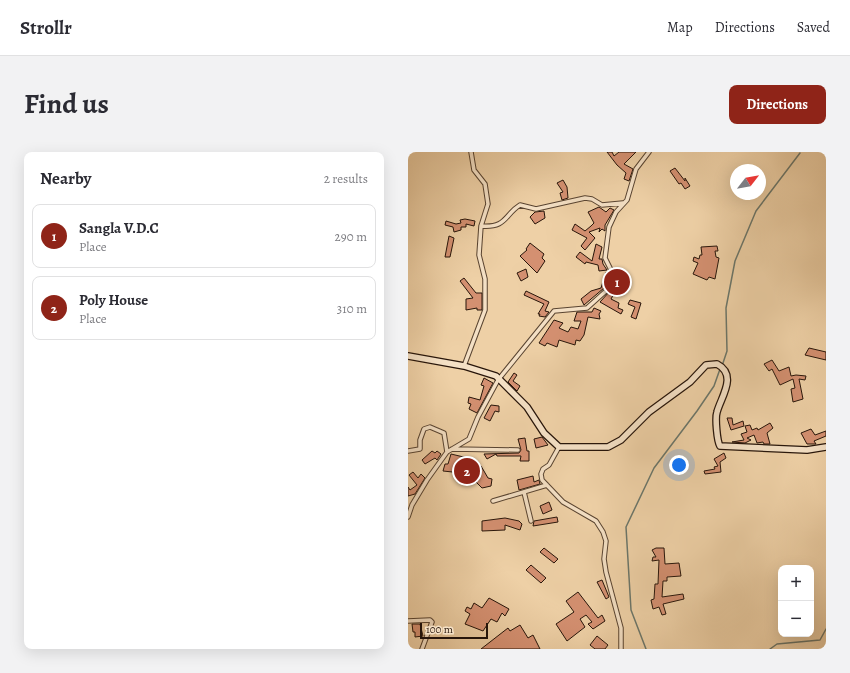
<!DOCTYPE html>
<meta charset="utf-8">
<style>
body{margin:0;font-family:Alegreya,serif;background:#f2f2f3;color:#2b2b33}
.controls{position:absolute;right:12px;bottom:12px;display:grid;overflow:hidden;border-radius:8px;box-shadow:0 4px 16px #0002}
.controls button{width:36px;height:36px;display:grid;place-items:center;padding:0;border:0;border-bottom:1px solid #e1e1e2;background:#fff;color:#2b2b33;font:20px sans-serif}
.compass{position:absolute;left:322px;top:12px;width:36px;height:36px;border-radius:50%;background:#fff;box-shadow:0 4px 16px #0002;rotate:59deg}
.scale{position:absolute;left:12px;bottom:10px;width:68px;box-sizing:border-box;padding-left:4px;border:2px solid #27150a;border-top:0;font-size:11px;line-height:14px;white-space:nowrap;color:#27150a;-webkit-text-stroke:3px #f4e0c5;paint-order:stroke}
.you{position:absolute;left:271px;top:313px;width:14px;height:14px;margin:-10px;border:3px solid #fff;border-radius:50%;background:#1a73e8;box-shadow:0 0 0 6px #1a73e833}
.badge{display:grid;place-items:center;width:26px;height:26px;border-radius:50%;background:#8f2418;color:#fff;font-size:13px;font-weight:700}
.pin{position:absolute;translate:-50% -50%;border:2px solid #fff;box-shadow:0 1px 4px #0006}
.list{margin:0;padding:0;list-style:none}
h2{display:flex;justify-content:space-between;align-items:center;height:52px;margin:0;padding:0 16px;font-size:17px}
h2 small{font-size:13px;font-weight:400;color:#7c7c81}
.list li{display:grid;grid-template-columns:26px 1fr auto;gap:12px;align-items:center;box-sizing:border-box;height:64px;margin:0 8px 8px;padding:0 8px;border:1px solid #e1e1e2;border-radius:8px}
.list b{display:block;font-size:15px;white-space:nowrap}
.list p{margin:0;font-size:13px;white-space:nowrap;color:#7c7c81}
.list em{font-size:13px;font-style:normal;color:#7c7c81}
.map{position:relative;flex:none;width:418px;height:497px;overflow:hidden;border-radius:8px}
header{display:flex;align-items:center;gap:24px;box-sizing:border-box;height:56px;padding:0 20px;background:#fff;border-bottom:1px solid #e1e1e2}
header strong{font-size:19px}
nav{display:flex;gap:22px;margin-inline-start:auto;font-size:14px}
.intro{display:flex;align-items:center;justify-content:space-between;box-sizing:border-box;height:96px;padding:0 24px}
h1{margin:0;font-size:28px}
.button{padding:10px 18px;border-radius:8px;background:#8f2418;color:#fff;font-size:14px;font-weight:700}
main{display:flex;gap:24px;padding:0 24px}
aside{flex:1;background:#fff;border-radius:8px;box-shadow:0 4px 16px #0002}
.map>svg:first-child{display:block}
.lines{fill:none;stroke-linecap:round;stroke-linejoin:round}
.stream{stroke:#6b766a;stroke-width:1.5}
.building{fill:#d49071;stroke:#27150a}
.street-casing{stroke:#594431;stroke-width:5.5}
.secondary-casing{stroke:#27150a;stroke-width:8}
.street{stroke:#f4e0c5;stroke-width:3.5}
.secondary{stroke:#f4e0c5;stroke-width:5.5}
</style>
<header>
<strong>Strollr</strong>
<nav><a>Map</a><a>Directions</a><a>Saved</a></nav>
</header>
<div class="intro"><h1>Find us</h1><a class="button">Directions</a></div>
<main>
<aside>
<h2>Nearby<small>2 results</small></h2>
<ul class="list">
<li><span class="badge">1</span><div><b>Sangla V.D.C</b><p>Place</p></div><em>290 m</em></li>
<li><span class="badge">2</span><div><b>Poly House</b><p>Place</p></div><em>310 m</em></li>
</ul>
</aside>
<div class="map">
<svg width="418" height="497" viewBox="0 0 418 497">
<rect width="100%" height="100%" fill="#eed0a6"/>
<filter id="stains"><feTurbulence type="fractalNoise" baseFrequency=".005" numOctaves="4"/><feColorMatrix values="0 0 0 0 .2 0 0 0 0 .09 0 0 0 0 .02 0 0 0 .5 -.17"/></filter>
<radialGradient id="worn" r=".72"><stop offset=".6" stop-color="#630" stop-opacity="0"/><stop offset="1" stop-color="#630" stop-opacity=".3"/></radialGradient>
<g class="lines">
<path class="stream" d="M314,214L319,199L318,156L327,109L348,59L392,1
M238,497L223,458L218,375L246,316L289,259L306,234L312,217
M362,497L369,492L412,488L418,477"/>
</g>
<path class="building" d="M199,0H204L206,4L211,0H228L216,12L225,17L221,29L216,27L218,21L209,13Z
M267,16L277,29V26L282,34L277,37L273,31L271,32L262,19Z
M155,28L159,35L160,46L154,48L152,41L155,40L149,31Z
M191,55L198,60L202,56L206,58L197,73V79L194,77L191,80L192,76L181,80L187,86L177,98L173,94L179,86L164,78L167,72L177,79L183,74L186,71L180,60Z
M136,59L137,66L127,72L122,65L127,60Z
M57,67L67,69L66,74L58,72V75H53V78L46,80L45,75L37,73L38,69L48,72L53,71L52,68Z
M41,84L46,86L45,91L42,105H37Z
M122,91L136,102L134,106L137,109L129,121L112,104L119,98L118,97Z
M188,92L194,95L191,107H194L195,112L199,118L191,119L190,113L178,110L177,112L168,105L172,100L184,109Z
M309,94L310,99H307L308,105L311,106L307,127L301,125L299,128L285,122L290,111L285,109L286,105L291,107L292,103H294L293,95Z
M118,117L120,125L113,129L109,121Z
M198,120L201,122L196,136L176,153L173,147L183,139L193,136Z
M56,126L68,141H74V158H69V156L58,158V147L65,146L52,129Z
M207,127L213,129L203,147L211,151L210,156L215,158L213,162L192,150L202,139Z
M118,139L141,150L137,159L141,160L137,165L131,164L132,162H130L136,152L116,143Z
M222,148L233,151L228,167L223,165L227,155L220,152Z
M186,156L193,159L191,162L192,167L180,165L176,183L172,189L168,188L167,193L151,188L149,195L139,191L137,194L131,191L146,168L155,171L151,176L160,180L163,175L170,177L173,169H166L169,160H184Z
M401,196L418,200V208L397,203Z
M364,208L371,219L381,215L383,224L388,223L398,224L397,228L391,227L395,247L385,250L383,237L387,236L385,227L372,233L364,217L361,219L356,212Z
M106,221L109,223L105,229L112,234L109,239L100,230Z
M76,226L85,231L69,261L61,257L63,252L60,251L61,245L72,248L76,234L73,233Z
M83,253L91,254V260L87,259L82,269L76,266Z
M319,266H324L325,273L335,269L336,274L323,278Z
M362,271L365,276L359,281L362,292H356L355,290L349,291L346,283L339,286L343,288L337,291L324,290L336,288L333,282L339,280L337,274L342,273L344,278L349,276L350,278Z
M403,277L407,283L418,279V284L406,289L408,292H399L393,281Z
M134,285L140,293L128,296L126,287Z
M117,286L119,299H121V309H112L113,304H89L88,302L79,307L76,302L111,301L113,298L110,287Z
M24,299L27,301L29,299L33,302L29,308L27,306L17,312L14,308Z
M316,301L318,306L312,310L313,320L297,322L296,319L307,317L306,315L310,314L306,307Z
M43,302L64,307L73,314L80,326L84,327L83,334L74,336L63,325L54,321L35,319L37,312H40Z
M5,320L10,326L13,322L17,326L7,342L0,344V335L2,338L9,333L1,323Z
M125,324L126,330L131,328L132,332L111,338L109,328Z
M141,350L144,358L135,362L132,354Z
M149,365L150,370L125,374L126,369Z
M97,366L111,369L114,372L112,378L97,373V378L74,379V369Z
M136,396L150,407L146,411L132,400Z
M248,396H256L257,412L271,411L273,424L259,425V429H255L254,445L275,442L276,447L255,452L258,462L254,463L251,455L245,457L243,448L246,447L247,432H250L251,408L244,409L245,405H248L244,398Z
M123,413L138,426L133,431L118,418Z
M194,428L201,445L198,447L189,430Z
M170,440L190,466L194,463L197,469L185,477L180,472L184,470L178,463L172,467L177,475L159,489L148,472L166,460L158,449Z
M81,446L101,457L97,464L94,461L89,470L83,467L75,479L57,472L62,462L57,459L59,455L63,457L66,451L74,456Z
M4,472H12L15,484L7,485V480H5Z
M112,473L120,486L125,483L132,497H73L100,476L102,479Z
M189,484L200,493L197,497H187L182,493Z"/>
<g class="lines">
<g class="street-casing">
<path id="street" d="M73,74C99,76 96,63 112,53L128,57L177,46L184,47L194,53L215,51
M56,214L77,158V127L71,103L73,74L80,52L77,32L66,18L63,0
M151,295L141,313L135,317L133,322L134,328L155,350L188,369L195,380L198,389L196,407L198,420L213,476V497
M44,297L110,298
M0,299L12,297V288L16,277L22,275L36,281L39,300
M116,340L123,369
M85,349L139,333
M0,365L4,353L19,328L39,300L61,287L70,265L90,228L146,159L179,156L199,138L205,122L197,106L201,75L208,60L219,48L228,17L241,0
M0,469L22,468L24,470L14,497"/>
</g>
<g class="secondary-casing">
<path id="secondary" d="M0,204L56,214L88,224L119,255L136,281L151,295H200L213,288L241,260L282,230L298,213L309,212C330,223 313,245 309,260C307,266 309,289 312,294L399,298L418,295"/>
</g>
<use href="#street" class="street"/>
<use href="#secondary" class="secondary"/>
</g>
<rect width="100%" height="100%" filter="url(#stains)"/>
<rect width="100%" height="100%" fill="url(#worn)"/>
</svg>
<div class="controls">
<button>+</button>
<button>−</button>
</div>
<svg class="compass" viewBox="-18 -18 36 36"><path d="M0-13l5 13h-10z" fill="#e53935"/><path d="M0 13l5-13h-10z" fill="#7c7c81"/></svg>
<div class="scale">100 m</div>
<div class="you"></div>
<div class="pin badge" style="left:209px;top:130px">1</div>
<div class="pin badge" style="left:59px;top:319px">2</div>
</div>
</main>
